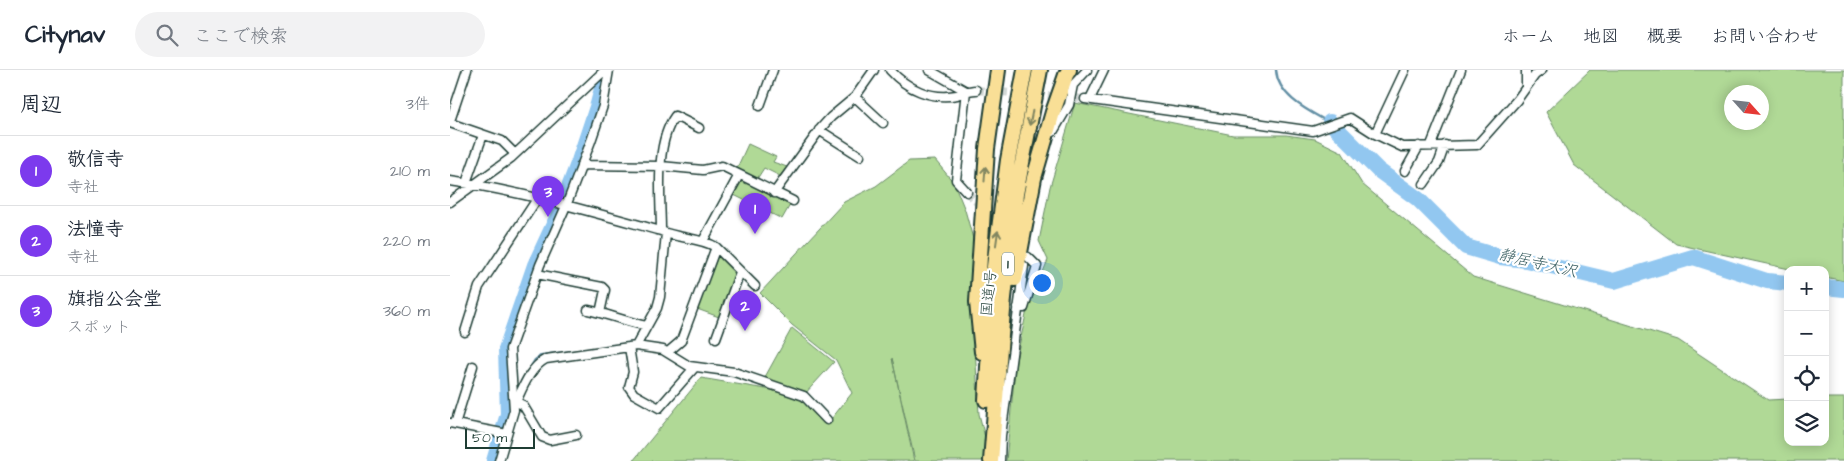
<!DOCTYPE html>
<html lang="ja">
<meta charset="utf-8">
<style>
body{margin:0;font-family:"Architects Daughter","Klee One",sans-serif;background:#f2f2f3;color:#1f2937}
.controls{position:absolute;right:15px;bottom:15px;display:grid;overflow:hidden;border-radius:10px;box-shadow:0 2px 12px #0003}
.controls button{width:45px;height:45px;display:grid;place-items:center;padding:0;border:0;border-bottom:1px solid #e0e1e3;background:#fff;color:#1f2937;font:25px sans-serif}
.compass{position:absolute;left:1274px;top:15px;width:45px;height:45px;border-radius:50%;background:#fff;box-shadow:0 2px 12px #0003;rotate:117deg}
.scale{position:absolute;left:15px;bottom:12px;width:70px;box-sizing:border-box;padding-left:5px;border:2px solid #1f3d34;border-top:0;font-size:14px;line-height:18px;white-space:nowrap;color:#1f3d34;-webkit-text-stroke:4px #fff;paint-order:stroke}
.you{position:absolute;left:591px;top:212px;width:18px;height:18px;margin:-12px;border:4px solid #fff;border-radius:50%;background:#1a73e8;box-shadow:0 0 0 8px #1a73e833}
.badge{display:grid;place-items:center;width:32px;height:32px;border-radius:50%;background:#7c3aed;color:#fff;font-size:16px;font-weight:700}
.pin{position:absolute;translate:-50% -41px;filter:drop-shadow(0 1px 2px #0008)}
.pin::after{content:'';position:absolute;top:26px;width:18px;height:15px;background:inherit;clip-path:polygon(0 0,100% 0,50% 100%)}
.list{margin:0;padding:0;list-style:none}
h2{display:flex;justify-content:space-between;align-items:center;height:65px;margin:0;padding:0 20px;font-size:21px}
h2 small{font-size:16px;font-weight:400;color:#747a83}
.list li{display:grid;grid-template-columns:32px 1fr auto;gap:15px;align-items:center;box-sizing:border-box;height:70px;padding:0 20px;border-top:1px solid #e0e1e3}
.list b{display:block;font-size:19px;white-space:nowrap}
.list p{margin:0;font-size:16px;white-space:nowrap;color:#747a83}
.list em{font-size:16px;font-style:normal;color:#747a83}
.icon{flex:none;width:28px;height:28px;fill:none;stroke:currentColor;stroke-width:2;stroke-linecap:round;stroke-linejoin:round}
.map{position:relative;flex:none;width:1394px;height:391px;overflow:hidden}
header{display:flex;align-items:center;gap:30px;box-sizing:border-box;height:70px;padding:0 25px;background:#fff;border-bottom:1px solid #e0e1e3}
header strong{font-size:24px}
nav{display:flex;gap:28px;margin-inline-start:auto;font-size:18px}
.search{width:350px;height:45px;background:#f2f2f3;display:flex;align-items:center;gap:12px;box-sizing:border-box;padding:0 18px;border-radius:28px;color:#747a83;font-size:19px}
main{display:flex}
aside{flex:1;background:#fff}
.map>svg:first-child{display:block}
.green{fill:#b0d996;stroke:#688b65;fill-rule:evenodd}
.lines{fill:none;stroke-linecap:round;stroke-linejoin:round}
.stream{stroke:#6490a5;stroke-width:2.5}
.river{stroke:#92c7f0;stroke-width:16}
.street-tunnel{stroke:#d2d8d6;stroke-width:8;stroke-dasharray:8 4;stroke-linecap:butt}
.street-casing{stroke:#1f3d34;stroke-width:11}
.highway-casing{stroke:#1f3d34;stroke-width:18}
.street{stroke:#fff;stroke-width:8}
.highway{stroke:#f9df96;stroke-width:14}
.oneway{stroke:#818660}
.labels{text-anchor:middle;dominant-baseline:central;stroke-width:4.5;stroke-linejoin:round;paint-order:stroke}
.shield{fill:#fff;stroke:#627771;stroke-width:1}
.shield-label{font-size:14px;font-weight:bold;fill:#1f3d34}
.street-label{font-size:15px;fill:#1f3d34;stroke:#fff}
.water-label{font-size:16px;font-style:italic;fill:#3c6063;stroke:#fff}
</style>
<header>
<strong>Citynav</strong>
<div class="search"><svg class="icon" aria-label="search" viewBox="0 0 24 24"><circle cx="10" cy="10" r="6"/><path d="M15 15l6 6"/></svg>ここで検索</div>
<nav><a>ホーム</a><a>地図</a><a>概要</a><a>お問い合わせ</a></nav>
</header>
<main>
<aside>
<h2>周辺<small>3件</small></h2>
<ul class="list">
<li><span class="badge">1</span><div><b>敬信寺</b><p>寺社</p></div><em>210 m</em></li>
<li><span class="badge">2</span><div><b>法憧寺</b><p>寺社</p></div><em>220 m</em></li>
<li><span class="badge">3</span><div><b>旗指公会堂</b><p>スポット</p></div><em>360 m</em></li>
</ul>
</aside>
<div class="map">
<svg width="1394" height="391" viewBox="0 0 1394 391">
<rect width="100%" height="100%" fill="#fff"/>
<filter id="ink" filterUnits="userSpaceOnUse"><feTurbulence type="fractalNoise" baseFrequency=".02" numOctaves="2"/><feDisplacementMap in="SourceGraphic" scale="10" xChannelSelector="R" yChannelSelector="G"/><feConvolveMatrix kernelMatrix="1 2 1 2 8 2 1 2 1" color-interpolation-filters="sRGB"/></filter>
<g filter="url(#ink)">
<path class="green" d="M1140,0H1394V211L1375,207V200H1344L1226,174L1124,95L1096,42ZM1282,22H1312V52H1282Z
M625,33L783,65H836L865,69L892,82L912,114L1023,207L1228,270L1318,330L1338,329V372H1375V328H1394V391H556L566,290L577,240L598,190L589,171L600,117Z
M298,74L326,87L323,92L337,97L330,106L314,98L307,109L287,98Z
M485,90L504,113L515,140L525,176L523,244L529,344L541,391H465L442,288L464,391H183L251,308L351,325L315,307L342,258L384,292L353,326L378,353L402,323L386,290L342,255L310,223L394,132L426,116L459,91Z
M293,109L340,135L332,149L284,125Z
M268,186L286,203L269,247L247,239Z"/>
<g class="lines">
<path class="stream" d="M826,0C828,27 859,41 880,53
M199,245L205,234
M173,274L184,272L186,269
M76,305L85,290L92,285L163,276"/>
<path class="river" d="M880,52L928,100L968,129L1016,177L1050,187L1076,190L1164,211L1243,187L1317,211L1338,213
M1375,217L1394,219
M44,391L58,344L56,279L85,195L110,141L129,91L148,34L155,7"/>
<path class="street-tunnel" d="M526,20L635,29
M517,122L550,157"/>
<g class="street-casing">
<path id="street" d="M440,0C457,19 481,30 507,25C513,23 518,20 526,20
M479,0L516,21L506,110L517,122
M1076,0V17
M405,27L433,53
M635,29L863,61L900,48L925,64L952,77L1027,75L1067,30L1085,5L1092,0
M640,29L654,0
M310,36L323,0
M0,51L17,0
M0,53L52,71L65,84
M369,60L410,86
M603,62L619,35L623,15L637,0
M925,64L955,0
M981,75L1011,0
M131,95L211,96L253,100L272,96L343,131
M955,101L969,76
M0,111C71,121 142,142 211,161C229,169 249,167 266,177L305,216
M16,113L33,65
M974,114L989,92L995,75
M324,123L371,58L381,47L405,27L424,0
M0,132L61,88L155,0
M211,161C211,127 204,75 225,46L249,58
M253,171L289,105
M87,204L152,217L155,220L150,243
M568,237L574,238L587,196L578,187
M138,240C158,244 177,252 197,256
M15,262L29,217L87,129
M266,268L290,202
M186,276L213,280L239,296L284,302L354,326L377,350
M179,277L183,302L179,317L184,324L209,338L245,297
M218,282L231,271L266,177
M66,332L73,335L92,367L100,370L126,365
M64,336C72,320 79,298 96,289L186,276L207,238L210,227L216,163
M0,353L57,364
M5,354L23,296
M49,391L64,340L60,279L90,195L116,136L141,71L153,36L159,0
M550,391L551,366L574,196"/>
</g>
<g class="highway-casing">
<path id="highway" d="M565,209L584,108L603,42L616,5L619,0
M532,282L527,232L537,79L548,0
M536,330L544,197L558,90L575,0
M541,391L554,228L566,124L590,0"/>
</g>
<use href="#street" class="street"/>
<use href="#highway" class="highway"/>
</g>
<defs><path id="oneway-shaft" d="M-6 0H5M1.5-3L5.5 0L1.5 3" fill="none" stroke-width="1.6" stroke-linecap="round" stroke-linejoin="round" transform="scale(1.25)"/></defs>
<g class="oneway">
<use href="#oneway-shaft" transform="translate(581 48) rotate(101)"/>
<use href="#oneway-shaft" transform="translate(535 104) rotate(-86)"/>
<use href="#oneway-shaft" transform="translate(547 168) rotate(-82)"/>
</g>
</g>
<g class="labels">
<rect class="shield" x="552" y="182.5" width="12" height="23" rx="4"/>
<g class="shield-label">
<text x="558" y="194">1</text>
</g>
<g class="street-label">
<text transform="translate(539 223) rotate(-84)">国道1号</text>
</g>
<g class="water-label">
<text transform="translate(1088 193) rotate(13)">静居寺大沢</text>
</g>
</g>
</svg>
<div class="controls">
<button>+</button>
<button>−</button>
<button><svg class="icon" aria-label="locate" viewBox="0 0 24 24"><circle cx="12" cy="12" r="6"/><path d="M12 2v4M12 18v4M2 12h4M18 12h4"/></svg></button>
<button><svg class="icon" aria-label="layers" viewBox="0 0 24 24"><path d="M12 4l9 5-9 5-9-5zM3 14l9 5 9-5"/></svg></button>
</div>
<svg class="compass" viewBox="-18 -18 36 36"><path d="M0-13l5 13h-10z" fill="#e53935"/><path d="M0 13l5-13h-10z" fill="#747a83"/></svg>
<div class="scale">50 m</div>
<div class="you"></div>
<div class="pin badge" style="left:305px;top:164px">1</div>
<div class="pin badge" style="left:295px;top:261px">2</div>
<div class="pin badge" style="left:98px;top:147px">3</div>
</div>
</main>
